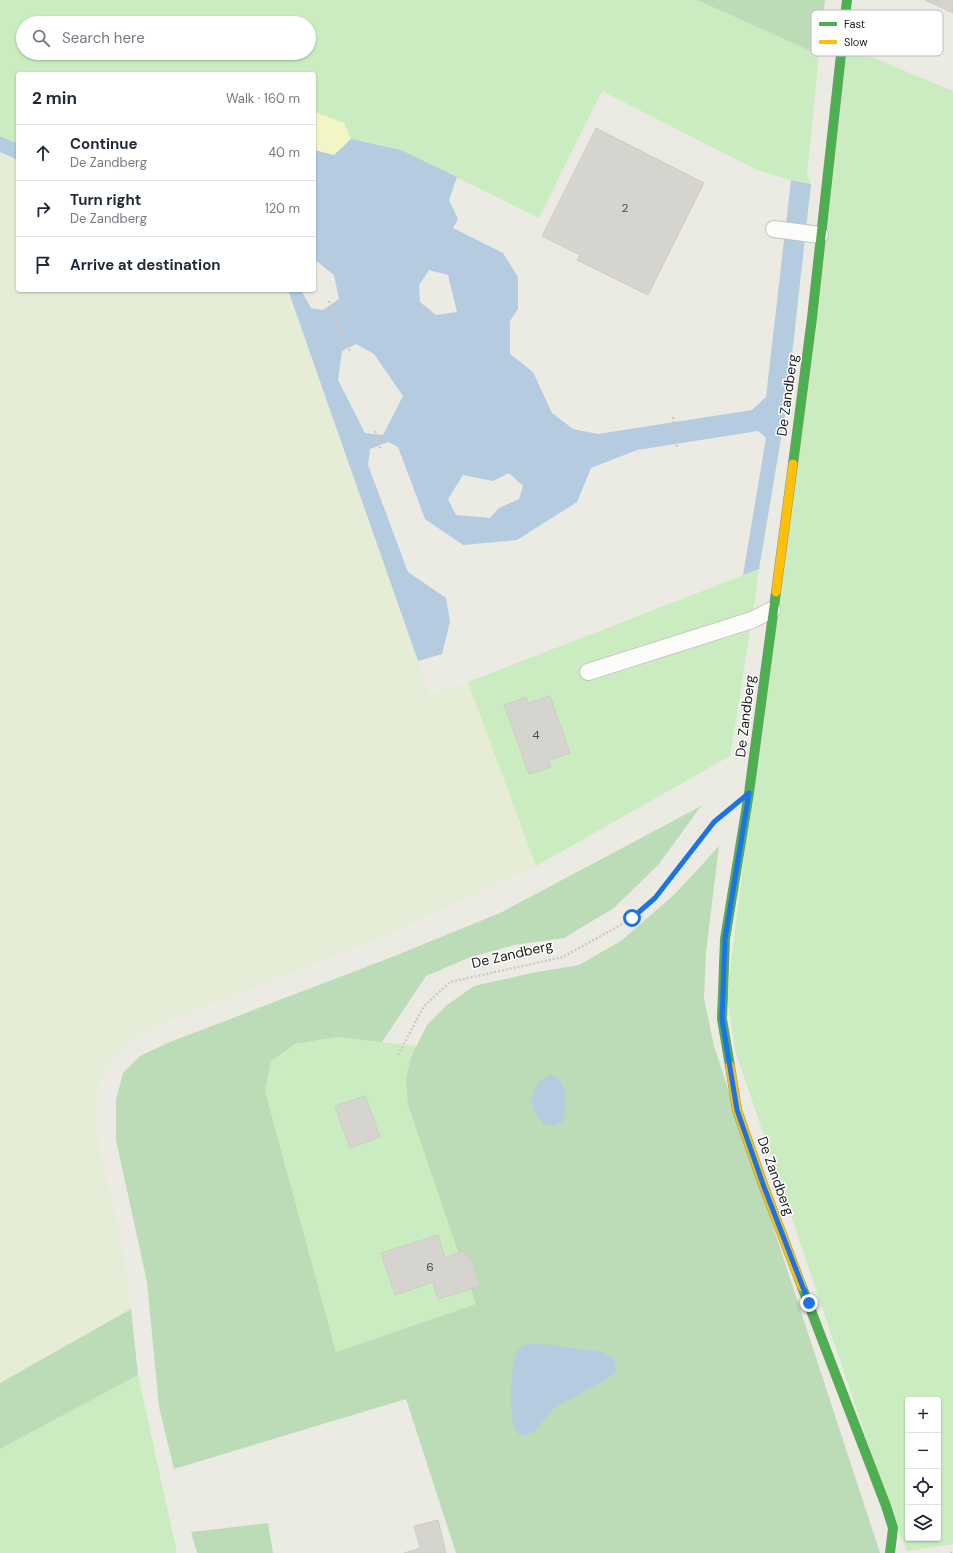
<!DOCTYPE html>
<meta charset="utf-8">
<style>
body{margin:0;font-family:"DM Sans",sans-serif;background:#f6f6f7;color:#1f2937}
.controls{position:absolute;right:12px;bottom:12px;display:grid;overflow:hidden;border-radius:4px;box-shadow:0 1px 3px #0004}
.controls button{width:36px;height:36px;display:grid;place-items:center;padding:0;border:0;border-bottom:1px solid #e0e1e3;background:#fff;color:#1f2937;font:20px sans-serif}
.stop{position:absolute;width:12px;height:12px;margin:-9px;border:3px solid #1a73e8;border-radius:50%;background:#fff}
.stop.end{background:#1a73e8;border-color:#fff;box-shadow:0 1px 4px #0008}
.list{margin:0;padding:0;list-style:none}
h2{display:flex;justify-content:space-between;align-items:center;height:52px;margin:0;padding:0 16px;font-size:17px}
h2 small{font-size:13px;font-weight:400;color:#747a83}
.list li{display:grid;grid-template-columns:26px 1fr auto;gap:12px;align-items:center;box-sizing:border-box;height:56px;padding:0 16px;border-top:1px solid #e0e1e3}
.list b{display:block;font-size:15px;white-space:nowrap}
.list p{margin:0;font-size:13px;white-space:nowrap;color:#747a83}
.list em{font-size:13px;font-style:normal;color:#747a83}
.icon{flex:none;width:22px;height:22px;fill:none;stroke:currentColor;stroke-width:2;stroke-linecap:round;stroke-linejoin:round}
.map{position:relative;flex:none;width:953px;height:1553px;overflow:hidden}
.search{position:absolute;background:#fff;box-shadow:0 1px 3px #0004;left:16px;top:16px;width:300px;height:44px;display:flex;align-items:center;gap:10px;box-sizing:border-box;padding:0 14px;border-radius:22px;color:#747a83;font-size:15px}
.panel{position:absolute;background:#fff;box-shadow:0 1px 3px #0004;left:16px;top:72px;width:300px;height:220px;border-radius:4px}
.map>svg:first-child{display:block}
.farmland{fill:#e6edd6}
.grass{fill:#cbecc0;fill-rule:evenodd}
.forest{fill:#bbdcb7;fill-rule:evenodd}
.sand{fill:#f2f6c6}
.water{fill:#b5cbe0;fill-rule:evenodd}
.building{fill:#d5d4ce;stroke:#ceccc5}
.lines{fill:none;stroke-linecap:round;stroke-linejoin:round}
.lane-casing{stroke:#c3c3c0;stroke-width:18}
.fast-casing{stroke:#8c967c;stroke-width:10}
.slow-casing{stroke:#8c967c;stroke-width:10}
.path{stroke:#d3c8c1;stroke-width:2.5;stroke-dasharray:2 2;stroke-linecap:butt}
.lane{stroke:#fcfcfb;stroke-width:16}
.fast{stroke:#4caf50;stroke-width:9}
.slow{stroke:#ffc107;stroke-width:9}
.route{stroke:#1a73e8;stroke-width:5}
.labels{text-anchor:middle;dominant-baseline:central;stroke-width:3;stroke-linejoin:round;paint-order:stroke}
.number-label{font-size:12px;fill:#4b4b4a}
.street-label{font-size:14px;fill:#1c1c1c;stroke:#fff}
.key{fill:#fff;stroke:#bbb;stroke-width:1}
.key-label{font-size:11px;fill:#1c1c1c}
</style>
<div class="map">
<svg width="953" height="1553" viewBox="0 0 953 1553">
<rect width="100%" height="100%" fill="#ebebe4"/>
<path class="farmland" d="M0,152L18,160V290H288L430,695L468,682L536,866L385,936L148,1029L119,1051L105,1071L99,1086L95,1114L99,1144L124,1254L131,1309L0,1383Z"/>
<path class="grass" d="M0,0H697L819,55L807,175L811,184L791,180L757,170L602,91L539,218L401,150L351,139L344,123L314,112V74H18V144L0,136ZM23,23H309V53H23Z
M843,45L953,91V1544L907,1551L896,1526L735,1050L727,996ZM908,1400H938V1538H908Z
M759,569L752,620L730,756L536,866L468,682Z
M337,1037L417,1046L411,1057L408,1105L477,1304L336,1352L265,1091L271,1061L295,1044Z
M138,1375L177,1553H0V1449Z"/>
<path class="forest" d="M697,0H825L819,55Z
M701,806L659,864L614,908L564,938L514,945L468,958L426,976L382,1042L337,1037L295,1044L271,1061L265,1091L336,1352L476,1304L408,1105L406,1080L411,1057L427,1025L447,1005L474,986L532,973L579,965L621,941L676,893L719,846L706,952L704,998L714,1046L880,1553H456L406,1399L174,1469L159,1407L147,1282L116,1140V1100L123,1073L140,1056L170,1042L392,957L500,913ZM613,1358L580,1392L553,1408Z
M131,1309L138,1375L0,1449V1383Z
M268,1523L273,1553H197L191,1532Z"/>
<path class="sand" d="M314,112L344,123L351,139L334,155L314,150Z"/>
<path class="water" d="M0,136L18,144V160L0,152Z
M351,139L401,150L457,177L449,200L458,219L453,228L503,253L518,277V309L510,321V354L533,372L552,413L573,429L598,434L752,410L766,397L791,180L811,184L786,409L759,569L743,575L766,438L758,431L637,450L591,468L577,502L517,540L463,545L425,519L398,447L388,442L370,449L368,465L408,572L446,598L450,622L442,654L418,661L288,290H301L311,308L323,310L339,299L334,275L314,259V150L334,155ZM429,270L448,275L457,312L436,315L420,302L419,285ZM356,344L374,354L403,396L383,435L365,433L338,380L342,351ZM509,473L523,486L519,499L499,508L490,518L456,515L448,499L463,475L493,481Z
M551,1075L558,1078L566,1092L565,1108L563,1121L555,1125L545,1126L534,1111L531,1100L535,1088L540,1080Z
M536,1343L602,1352L613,1358L616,1369L615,1374L554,1408L534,1432L521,1436C519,1434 516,1432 515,1429C509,1418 510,1358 519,1349C524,1345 530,1344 536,1343Z"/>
<path class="building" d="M925,0H953V13Z
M596,128L704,183L648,295L577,260L580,255L542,236Z
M550,696L570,753L549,760L551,767L529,774L504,705L526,697L528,703Z
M365,1096L380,1137L350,1148L335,1106Z
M438,1235L445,1257L465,1251L468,1259L471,1258L480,1286L438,1299L433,1282L395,1295L381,1253Z
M438,1520L446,1553H404L420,1548L414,1526Z"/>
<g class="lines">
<g class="lane-casing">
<path id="lane" d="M774,229L820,235
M588,672L752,620L772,610"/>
</g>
<g class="fast-casing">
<path id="fast" d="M793,464L812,318L847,0
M730,1066L722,1019L725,939L749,793L776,592
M802,1287L886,1506L893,1528L890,1553"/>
</g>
<g class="slow-casing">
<path id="slow" d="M776,592L793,464
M730,1066L737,1110L764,1187L802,1287"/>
</g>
<path class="path" d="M329,301L350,352
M673,417L677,448
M375,431L380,448
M398,1055L424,1006L450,982L563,957L633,918L655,898L718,819
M950,1553H953"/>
<use href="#lane" class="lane"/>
<use href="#fast" class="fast"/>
<use href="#slow" class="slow"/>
</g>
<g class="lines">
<path class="route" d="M632,918L655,898L714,822L749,793L725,939L722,1019L737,1110L764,1187L809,1303"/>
</g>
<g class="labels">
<g class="number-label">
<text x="625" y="208">2</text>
<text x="536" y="735">4</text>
<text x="430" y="1267">6</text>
</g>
<g class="street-label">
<text transform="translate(787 395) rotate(-82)">De Zandberg</text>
<text transform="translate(745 716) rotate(-83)">De Zandberg</text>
<text transform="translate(512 954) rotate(-13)">De Zandberg</text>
<text transform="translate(776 1176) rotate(70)">De Zandberg</text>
</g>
</g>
<rect x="811" y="10" width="132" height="46" rx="6" class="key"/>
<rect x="819" y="22" width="18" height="4" fill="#4caf50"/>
<rect x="819" y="40" width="18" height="4" fill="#ffc107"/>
<g class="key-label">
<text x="844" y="28">Fast</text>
<text x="844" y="46">Slow</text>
</g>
</svg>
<div class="controls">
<button>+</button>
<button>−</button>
<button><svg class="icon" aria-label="locate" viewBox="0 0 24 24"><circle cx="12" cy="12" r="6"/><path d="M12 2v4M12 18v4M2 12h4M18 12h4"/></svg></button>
<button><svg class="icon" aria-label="layers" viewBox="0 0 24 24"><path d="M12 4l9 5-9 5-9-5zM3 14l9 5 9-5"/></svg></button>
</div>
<div class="stop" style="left:632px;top:918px"></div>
<div class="stop end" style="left:809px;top:1303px"></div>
<div class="search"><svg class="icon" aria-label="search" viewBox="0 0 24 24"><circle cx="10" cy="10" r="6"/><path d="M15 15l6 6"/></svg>Search here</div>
<section class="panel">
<h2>2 min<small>Walk · 160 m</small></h2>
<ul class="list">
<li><svg class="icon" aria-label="ahead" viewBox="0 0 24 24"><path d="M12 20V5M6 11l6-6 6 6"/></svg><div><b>Continue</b><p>De Zandberg</p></div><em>40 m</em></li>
<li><svg class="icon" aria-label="right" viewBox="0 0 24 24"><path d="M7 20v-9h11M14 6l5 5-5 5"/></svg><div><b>Turn right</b><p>De Zandberg</p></div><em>120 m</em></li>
<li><svg class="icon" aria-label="arrive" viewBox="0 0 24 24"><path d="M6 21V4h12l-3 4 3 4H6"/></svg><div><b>Arrive at destination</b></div></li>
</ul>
</section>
</div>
